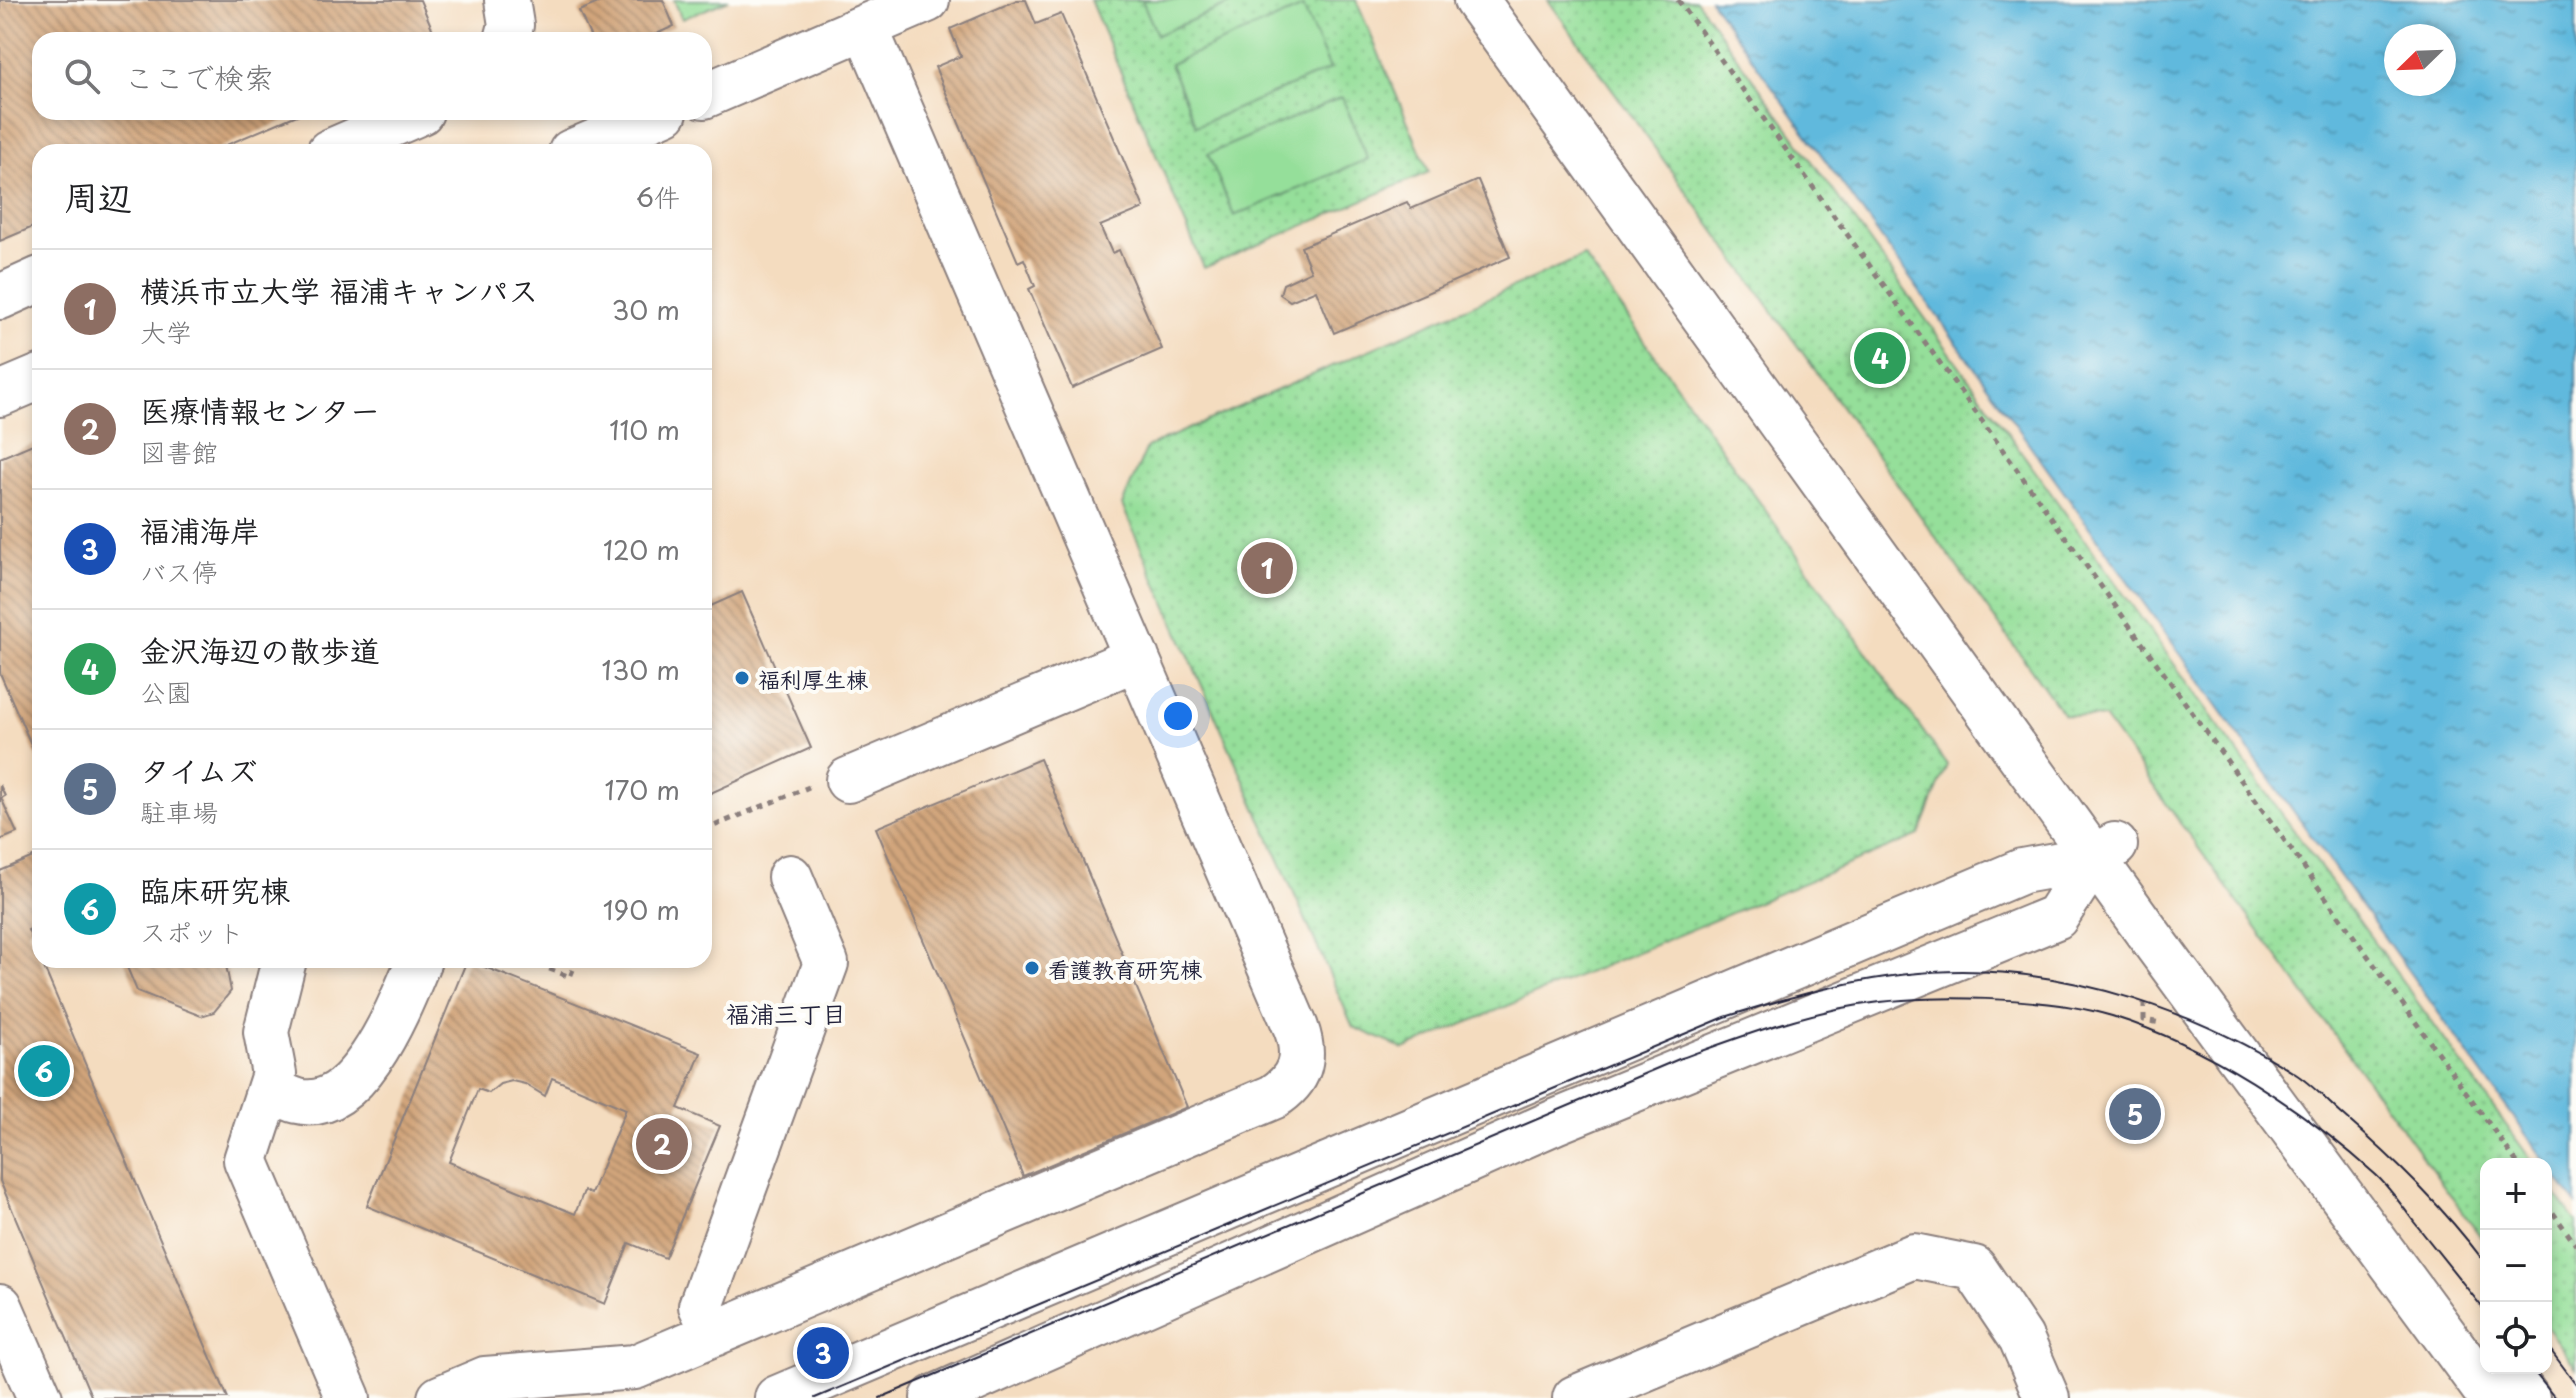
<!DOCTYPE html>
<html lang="ja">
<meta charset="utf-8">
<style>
body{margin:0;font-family:"Playpen Sans","Klee One",sans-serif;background:#f6f6f6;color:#202124}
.controls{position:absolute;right:24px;bottom:24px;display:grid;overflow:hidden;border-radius:16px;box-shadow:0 4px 12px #0003}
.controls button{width:72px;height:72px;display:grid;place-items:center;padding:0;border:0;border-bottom:2px solid #e0e0e0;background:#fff;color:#202124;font:40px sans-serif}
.compass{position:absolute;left:2384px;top:24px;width:72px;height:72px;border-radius:50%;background:#fff;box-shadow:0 4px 12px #0003;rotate:247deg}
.you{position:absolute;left:1178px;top:716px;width:28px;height:28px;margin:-20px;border:6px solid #fff;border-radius:50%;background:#1a73e8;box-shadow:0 0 0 12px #1a73e833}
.badge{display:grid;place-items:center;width:52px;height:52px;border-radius:50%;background:#ea580c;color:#fff;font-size:26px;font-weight:700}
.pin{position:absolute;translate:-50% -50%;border:4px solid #fff;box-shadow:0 2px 8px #0006}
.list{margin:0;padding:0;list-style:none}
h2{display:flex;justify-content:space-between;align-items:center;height:104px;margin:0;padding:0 32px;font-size:34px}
h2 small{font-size:26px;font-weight:400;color:#757577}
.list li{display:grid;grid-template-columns:52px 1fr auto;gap:24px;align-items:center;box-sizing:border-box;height:120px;padding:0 32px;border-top:2px solid #e0e0e0}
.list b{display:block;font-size:30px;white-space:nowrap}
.list p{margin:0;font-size:26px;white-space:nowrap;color:#757577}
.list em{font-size:26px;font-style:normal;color:#757577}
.icon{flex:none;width:44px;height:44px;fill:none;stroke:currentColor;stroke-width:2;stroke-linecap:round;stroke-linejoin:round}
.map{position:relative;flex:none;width:2576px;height:1398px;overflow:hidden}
.search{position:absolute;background:#fff;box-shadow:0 4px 12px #0003;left:32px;top:32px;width:680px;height:88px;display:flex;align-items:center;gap:20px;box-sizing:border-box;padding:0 28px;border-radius:24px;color:#757577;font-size:30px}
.panel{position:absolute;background:#fff;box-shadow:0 4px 12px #0003;left:32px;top:144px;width:680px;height:824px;border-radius:24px}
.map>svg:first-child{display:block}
.park{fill:url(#park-dots);stroke:#5c806a;stroke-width:2}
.garden{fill:#95df9a;stroke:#5c806a;stroke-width:2}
.water{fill:url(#water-ripples);stroke:#416e8c;stroke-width:2;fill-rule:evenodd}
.building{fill:url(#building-back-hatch);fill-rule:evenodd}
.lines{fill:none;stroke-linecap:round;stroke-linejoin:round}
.minor-casing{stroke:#8b7f7d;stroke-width:48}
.path{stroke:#8b7f7d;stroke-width:5;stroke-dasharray:6 6;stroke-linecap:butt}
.minor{stroke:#fff;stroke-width:44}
.tram{stroke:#22223b;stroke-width:2}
.poi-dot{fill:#1f6fb2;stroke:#fdfcf7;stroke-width:3}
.labels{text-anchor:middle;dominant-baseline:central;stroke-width:8;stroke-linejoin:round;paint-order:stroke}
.poi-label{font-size:22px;font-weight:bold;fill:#22223b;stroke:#fdfcf7;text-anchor:start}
.neighbourhood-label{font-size:24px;font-weight:bold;fill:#22223b;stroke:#fdfcf7}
</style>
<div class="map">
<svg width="2576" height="1398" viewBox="0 0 2576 1398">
<defs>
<pattern id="park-dots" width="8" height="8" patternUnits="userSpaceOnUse" patternTransform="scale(2)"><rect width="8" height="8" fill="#95df9a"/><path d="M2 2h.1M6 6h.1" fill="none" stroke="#80bf86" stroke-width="1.8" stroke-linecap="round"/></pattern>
<pattern id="water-ripples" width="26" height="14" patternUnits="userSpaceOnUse" patternTransform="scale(2)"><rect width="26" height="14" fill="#60b9dd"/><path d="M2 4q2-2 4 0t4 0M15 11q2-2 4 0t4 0" fill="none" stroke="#4f96b4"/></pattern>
<pattern id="building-back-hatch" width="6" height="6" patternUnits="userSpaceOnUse" patternTransform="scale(2)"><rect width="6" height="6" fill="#d1a57b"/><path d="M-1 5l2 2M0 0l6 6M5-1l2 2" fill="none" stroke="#a98666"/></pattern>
</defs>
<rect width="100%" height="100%" fill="#fdfcf7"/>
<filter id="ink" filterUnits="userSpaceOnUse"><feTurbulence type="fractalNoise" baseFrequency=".0125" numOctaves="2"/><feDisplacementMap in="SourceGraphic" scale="16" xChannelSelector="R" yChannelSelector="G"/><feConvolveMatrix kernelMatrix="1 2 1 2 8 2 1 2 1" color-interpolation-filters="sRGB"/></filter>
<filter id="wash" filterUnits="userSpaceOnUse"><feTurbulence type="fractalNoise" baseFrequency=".006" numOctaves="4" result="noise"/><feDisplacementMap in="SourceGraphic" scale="32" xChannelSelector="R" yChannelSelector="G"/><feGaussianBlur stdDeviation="1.8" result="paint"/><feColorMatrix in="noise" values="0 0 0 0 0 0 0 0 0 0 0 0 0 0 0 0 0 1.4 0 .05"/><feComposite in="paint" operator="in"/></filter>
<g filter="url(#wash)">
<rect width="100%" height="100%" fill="#f4dcbf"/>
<path class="park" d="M1090,0H1356L1429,172L1204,268Z
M1548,0H1696L2534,1164H2486V1244L2104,718L2064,715Z
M1584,256L1947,765L1919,835L1404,1049L1353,1027L1122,505L1147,447Z
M2546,1181L2576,1222V1368L2546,1327Z"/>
<path class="garden" d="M674,0H729L682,19Z
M1142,0H1239L1157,35Z
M1303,7L1330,69L1196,126L1170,64Z
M1342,97L1368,159L1234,216L1208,154Z"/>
<path class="water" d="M1710,0H2576V1204ZM2396,36H2444V84H2396Z"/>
<g id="blocks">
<path class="building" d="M0,0H420L437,40H40V112H304L210,152H40V224L0,241Z
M605,0H663L674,26L643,40H592L579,11Z
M1017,0H1026L1036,24L1061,14L1144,208L1100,226L1112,253L1119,250L1162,349L1072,388L1029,289L1035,286L1024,259L1018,262L935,67L961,56L950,29Z
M1478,180L1510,257L1334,333L1316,290L1290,301L1280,294L1283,284L1311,271L1301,247L1407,202L1411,209Z
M35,443L40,454V765L0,673V458Z
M742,592L811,748L704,796V609Z
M1040,759L1187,1107L1023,1176L876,828Z
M0,785L5,796L1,798L17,833L0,840Z
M40,854V925L28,930L228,1398H92L0,1181V871Z
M124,960H225L231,991L214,1012L201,1016L137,991Z
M467,960L701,1053L678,1108L720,1126L665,1258L629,1243L605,1304L367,1206ZM552,1078L626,1109L591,1194L584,1191L575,1214L449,1162L478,1089L489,1093L500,1084L512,1081L525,1084L545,1096Z"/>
</g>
</g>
<g filter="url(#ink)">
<use href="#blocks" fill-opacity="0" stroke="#8b7f7d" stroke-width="2"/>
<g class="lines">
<g class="minor-casing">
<path id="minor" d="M1476,0L2147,932L2491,1398
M507,40L511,25L507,0
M704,96L927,0
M329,152L421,112
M571,152L665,112
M0,297L40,279
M0,394L40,377
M848,780L1137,658
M284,960L266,1032L274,1074L246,1160L348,1398
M270,1088C279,1093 289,1099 298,1101C359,1116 401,1003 419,960
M0,1306L40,1398
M714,1334L701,1306L826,963L790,877
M2505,1368L2527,1398
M440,1398L485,1379L635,1367L1273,1097C1300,1080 1307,1058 1296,1028L865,27
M777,1398L2022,871L2094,858L2115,845
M933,1398L1555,1122L2056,917L2094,858
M1575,1398L1914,1256L1974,1268L2021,1338L2047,1398"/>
</g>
<path class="path" d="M1678,0L2518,1164
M704,830L809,787
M527,960L570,977L577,960
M2144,1003V1020L2161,1023
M2546,1203L2576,1245"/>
<use href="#minor" class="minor"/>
<path class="tram" d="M2546,1344L2576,1384
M2531,1368L2555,1398
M815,1398L1725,1017C1802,993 1880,971 1962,971C2077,971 2196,1012 2294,1073C2312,1084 2328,1102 2344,1116C2397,1162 2444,1208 2486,1264
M880,1398L1679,1059C1737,1038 1797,1015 1859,1005C1926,994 2046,996 2112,1016C2206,1045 2303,1109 2376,1175C2390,1188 2402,1206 2414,1222C2438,1252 2462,1282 2486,1312"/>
</g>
</g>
<g class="poi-dot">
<circle cx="742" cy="678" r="8"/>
<circle cx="1032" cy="968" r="8"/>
</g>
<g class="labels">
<g class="poi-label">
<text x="758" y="678">福利厚生棟</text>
<text x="1048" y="968">看護教育研究棟</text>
</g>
<g class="neighbourhood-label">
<text x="786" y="1013">福浦三丁目</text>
</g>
</g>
</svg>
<div class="controls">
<button>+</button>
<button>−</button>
<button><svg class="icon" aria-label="locate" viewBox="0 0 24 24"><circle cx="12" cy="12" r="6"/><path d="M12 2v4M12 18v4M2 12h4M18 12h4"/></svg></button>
</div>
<svg class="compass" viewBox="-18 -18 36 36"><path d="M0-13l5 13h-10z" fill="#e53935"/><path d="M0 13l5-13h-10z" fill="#757577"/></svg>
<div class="you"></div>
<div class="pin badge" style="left:1267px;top:568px;background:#8d6e63">1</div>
<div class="pin badge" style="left:662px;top:1144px;background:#8d6e63">2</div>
<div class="pin badge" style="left:823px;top:1353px;background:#1a4fb4">3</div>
<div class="pin badge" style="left:1880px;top:358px;background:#2e9e5b">4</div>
<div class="pin badge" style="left:2135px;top:1114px;background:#5c6f8a">5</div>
<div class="pin badge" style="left:44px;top:1071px;background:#0f9aa8">6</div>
<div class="search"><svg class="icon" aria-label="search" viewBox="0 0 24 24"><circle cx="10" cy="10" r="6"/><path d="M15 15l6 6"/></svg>ここで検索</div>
<section class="panel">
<h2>周辺<small>6件</small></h2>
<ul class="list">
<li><span class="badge" style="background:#8d6e63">1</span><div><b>横浜市立大学 福浦キャンパス</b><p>大学</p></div><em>30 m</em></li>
<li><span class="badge" style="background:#8d6e63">2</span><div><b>医療情報センター</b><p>図書館</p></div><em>110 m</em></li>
<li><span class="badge" style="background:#1a4fb4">3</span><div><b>福浦海岸</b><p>バス停</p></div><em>120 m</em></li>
<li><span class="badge" style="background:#2e9e5b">4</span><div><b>金沢海辺の散歩道</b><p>公園</p></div><em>130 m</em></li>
<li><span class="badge" style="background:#5c6f8a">5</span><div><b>タイムズ</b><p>駐車場</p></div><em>170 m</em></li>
<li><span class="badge" style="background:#0f9aa8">6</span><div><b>臨床研究棟</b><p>スポット</p></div><em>190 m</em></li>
</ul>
</section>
</div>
